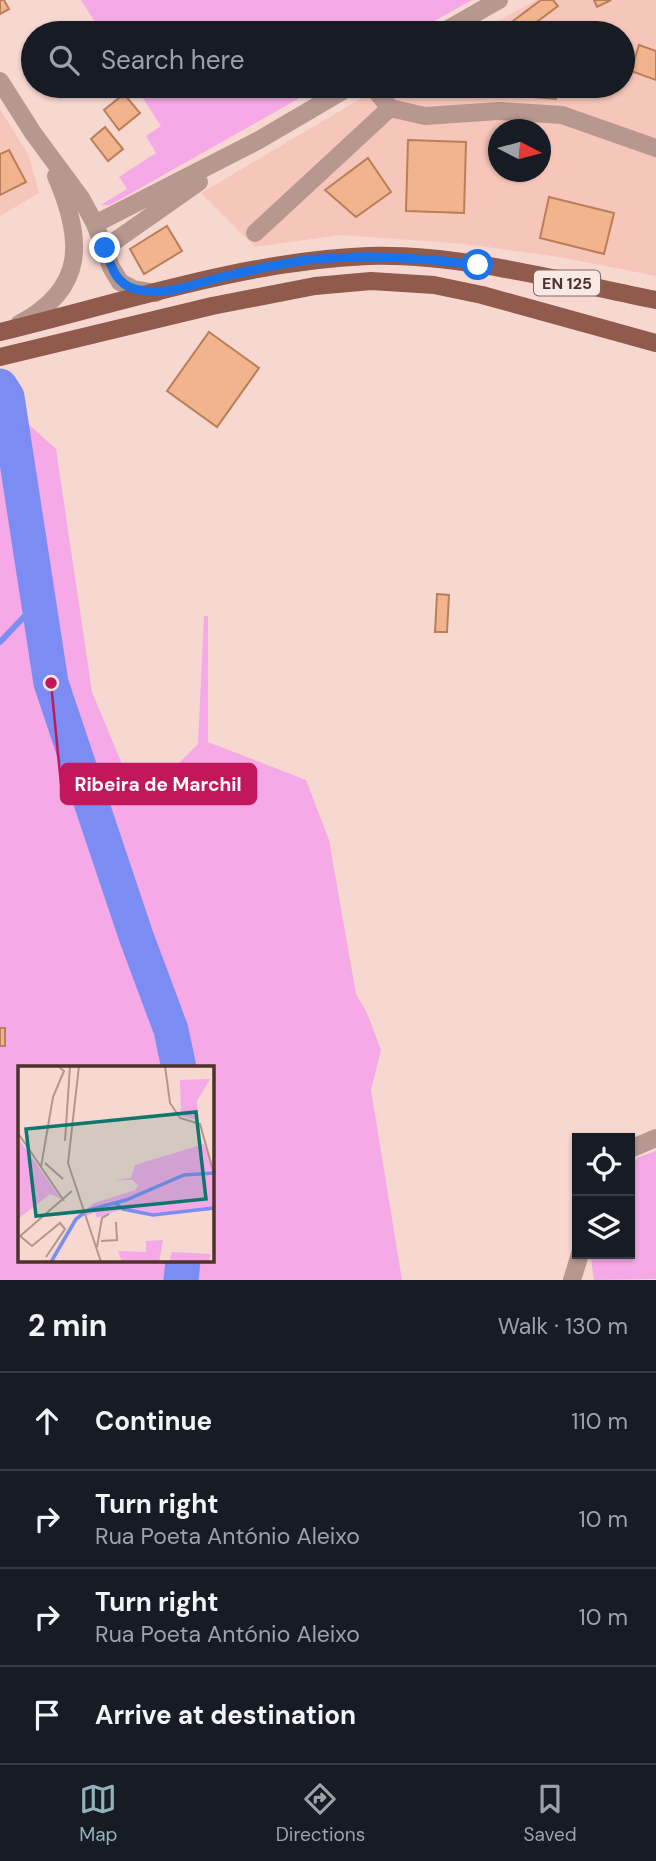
<!DOCTYPE html>
<meta charset="utf-8">
<style>
body{margin:0;font-family:"DM Sans",sans-serif;background:#242831;color:#f1f3f6}
.controls{position:absolute;right:21px;bottom:21px;display:grid;overflow:hidden;border-radius:0px;box-shadow:0 2px 5px #0004}
.controls button{width:63px;height:63px;display:grid;place-items:center;padding:0;border:0;border-bottom:2px solid #363941;background:#171b24;color:#f1f3f6;font:35px sans-serif}
.compass{position:absolute;left:488px;top:119px;width:63px;height:63px;border-radius:50%;background:#171b24;box-shadow:0 2px 5px #0004;rotate:96deg}
.stop{position:absolute;width:21px;height:21px;margin:-16px;border:5px solid #1a73e8;border-radius:50%;background:#fff}
.stop.end{background:#1a73e8;border-color:#fff;box-shadow:0 2px 7px #0008}
.list{margin:0;padding:0;list-style:none}
h2{display:flex;justify-content:space-between;align-items:center;height:91px;margin:0;padding:0 28px;font-size:30px}
h2 small{font-size:23px;font-weight:400;color:#9ea1a6}
.list li{display:grid;grid-template-columns:46px 1fr auto;gap:21px;align-items:center;box-sizing:border-box;height:98px;padding:0 28px;border-top:2px solid #363941}
.list b{display:block;font-size:26px;white-space:nowrap}
.list p{margin:0;font-size:23px;white-space:nowrap;color:#9ea1a6}
.list em{font-size:23px;font-style:normal;color:#9ea1a6}
.icon{flex:none;width:38px;height:38px;fill:none;stroke:currentColor;stroke-width:2;stroke-linecap:round;stroke-linejoin:round}
.map{position:relative;flex:none;width:656px;height:1280px;overflow:hidden}
.search{position:absolute;background:#171b24;box-shadow:0 2px 5px #0004;left:21px;right:21px;top:21px;height:77px;display:flex;align-items:center;gap:18px;box-sizing:border-box;padding:0 24px;border-radius:38px;color:#9ea1a6;font-size:26px}
.sheet{height:483px;background:#171b24}
nav{display:flex;justify-content:space-around;align-items:center;box-sizing:border-box;height:98px;border-top:2px solid #363941;background:#171b24;font-size:19px;color:#9ea1a6}
nav a{display:grid;justify-items:center;gap:4px}
nav .on{color:#92b3bb}
.map>svg:first-child{display:block}
.built{fill:#f7c6ba;fill-rule:evenodd}
.green{fill:#f5a9e6;fill-rule:evenodd}
.lines{fill:none;stroke-linecap:round;stroke-linejoin:round}
.stream{stroke:#7b8df3;stroke-width:6}
.river{stroke:#7b8df3;stroke-width:35}
.building{fill:#f2b48d;stroke:#b87f59;stroke-width:2}
.minor{stroke:#b7978f;stroke-width:18}
.major{stroke:#905a4d;stroke-width:18}
.route{stroke:#1a73e8;stroke-width:9}
.labels{text-anchor:middle;dominant-baseline:central;stroke-width:7;stroke-linejoin:round;paint-order:stroke}
.shield{fill:#f8e9e5;stroke:#826963;stroke-width:2}
.shield-label{font-size:16px;font-weight:bold;fill:#4f322b}
.inset-river{fill:none;stroke:#7b8df3;stroke-width:3.5}
.inset-road{fill:none;stroke:#b3968e;stroke-width:2}
.view{fill:#0f766e;fill-opacity:0.15;stroke:#0f766e;stroke-width:3.5}
.inset-edge{fill:none;stroke:#4f322b;stroke-width:3.5}
.leader{fill:none;stroke:#c2185b;stroke-width:2.5}
.callout-dot{fill:#c2185b;stroke:#f8e9e5;stroke-width:2.5}
.callout{fill:#c2185b;stroke:#c2185b;stroke-width:2.5}
.callout-label{font-size:19px;text-anchor:middle;font-weight:bold;fill:#fff}
</style>
<div class="map">
<svg width="656" height="1280" viewBox="0 0 656 1280">
<rect width="100%" height="100%" fill="#f6d8d0"/>
<path class="built" d="M536,0H656V276L559,257L465,244L341,235L255,247L201,193L382,86H623V33H476ZM498,130H540V172H498Z
M0,109L29,156L39,193L0,216Z"/>
<path class="green" d="M81,0H472L413,33H102Z
M135,86H321L110,205H101L127,189L119,177L156,153L146,136L161,126Z
M10,374L25,421L56,449L92,692L122,764L155,787L198,744L204,616H208V742L306,780L329,840L356,994L367,1013L381,1050L371,1090L402,1280H0V376ZM19,1068H212V1261H19Z
M656,1151V1279L594,1280L591,1259L593,1254H630V1168L637,1158Z"/>
<g class="lines">
<path class="stream" d="M0,642L39,601"/>
<path class="river" d="M0,386L7,397L51,683L136,936L171,1030L179,1068
M181,1280L183,1261"/>
</g>
<path class="building" d="M0,0H4L9,9L0,14Z
M541,0H553L558,6L522,33H497Z
M594,0H611L597,7Z
M639,45L656,51V80L631,71Z
M511,86H557L556,99L510,95Z
M124,94L140,113L119,130L104,110Z
M105,127L123,149L108,161L91,139Z
M408,140L466,142L464,213L406,211Z
M9,150L26,182L0,195V154Z
M368,158L391,192L356,217L325,190Z
M549,197L614,213L604,254L540,238Z
M167,226L182,251L144,274L130,249Z
M209,332L259,368L217,427L167,391Z
M437,594L449,595L447,632H435Z
M0,1028H5V1046H0Z"/>
<g class="lines">
<path class="minor" d="M441,33L499,0
M0,81L33,133L81,198L95,224L111,267L120,282L133,289L156,293
M372,86L390,108L425,116L499,111L562,115L656,148
M95,224L259,140L351,86
M255,233L390,108
M105,248L199,182
M19,324C87,288 83,239 56,176
M630,1149L656,1138
M572,1280L580,1254"/>
<path class="major" d="M0,332C120,303 244,261 368,256C459,253 566,282 656,300
M0,357L212,306L315,286L371,281L434,285L482,295L656,343"/>
</g>
<g class="lines">
<path class="route" d="M105,248C111,265 115,284 135,289C162,297 191,285 218,278C247,271 278,264 307,260C365,254 421,258 478,265"/>
</g>
<g class="labels">
<rect class="shield" x="534" y="270.5" width="66" height="25" rx="5"/>
<g class="shield-label">
<text x="567" y="283">EN 125</text>
</g>
</g>
<g transform="translate(18 1066)">
<rect width="196" height="196" fill="#f6d8d0"/>
<path d="M192,13L179,35L180,54L163,50L162,14ZM0,72L43,133L32,128L0,153ZM186,78L196,102V142L135,149L105,143L79,152L77,146L69,150L67,144L76,137L117,124L120,119L114,114H96L113,112L117,99ZM145,174L141,196H104L100,185L128,186V175ZM154,186H155L193,188L190,196H151Z" fill="#f5a9e6"/>
<path class="inset-river" d="M97,137L105,143L135,149L196,142M33,196L58,153L70,144L108,134L166,109L196,107"/>
<path class="inset-road" d="M61,0L50,97L83,196M147,0L152,37L162,52L182,58L196,108M0,67L46,135M47,75L52,0M27,97L45,113M23,101L35,31L46,5L40,0M2,170L14,180L42,157L47,163L28,191M1,171L54,125M83,175L99,174L98,156M79,181L84,152L91,148"/>
<path class="view" d="M178,46L188,133L18,150L8,63Z"/>
<rect width="196" height="196" class="inset-edge"/>
</g>
<path class="leader" d="M51 683L61 784"/>
<circle class="callout-dot" cx="51" cy="683" r="7"/>
<rect class="callout" x="61" y="764" width="195" height="40" rx="7"/>
<g class="callout-label">
<text x="158" y="791">Ribeira de Marchil</text>
</g>
</svg>
<div class="controls">
<button><svg class="icon" aria-label="locate" viewBox="0 0 24 24"><circle cx="12" cy="12" r="6"/><path d="M12 2v4M12 18v4M2 12h4M18 12h4"/></svg></button>
<button><svg class="icon" aria-label="layers" viewBox="0 0 24 24"><path d="M12 4l9 5-9 5-9-5zM3 14l9 5 9-5"/></svg></button>
</div>
<svg class="compass" viewBox="-18 -18 36 36"><path d="M0-13l5 13h-10z" fill="#e53935"/><path d="M0 13l5-13h-10z" fill="#9ea1a6"/></svg>
<div class="stop" style="left:478px;top:265px"></div>
<div class="stop end" style="left:105px;top:248px"></div>
<div class="search"><svg class="icon" aria-label="search" viewBox="0 0 24 24"><circle cx="10" cy="10" r="6"/><path d="M15 15l6 6"/></svg>Search here</div>
</div>
<section class="sheet">
<h2>2 min<small>Walk · 130 m</small></h2>
<ul class="list">
<li><svg class="icon" aria-label="ahead" viewBox="0 0 24 24"><path d="M12 20V5M6 11l6-6 6 6"/></svg><div><b>Continue</b></div><em>110 m</em></li>
<li><svg class="icon" aria-label="right" viewBox="0 0 24 24"><path d="M7 20v-9h11M14 6l5 5-5 5"/></svg><div><b>Turn right</b><p>Rua Poeta António Aleixo</p></div><em>10 m</em></li>
<li><svg class="icon" aria-label="right" viewBox="0 0 24 24"><path d="M7 20v-9h11M14 6l5 5-5 5"/></svg><div><b>Turn right</b><p>Rua Poeta António Aleixo</p></div><em>10 m</em></li>
<li><svg class="icon" aria-label="arrive" viewBox="0 0 24 24"><path d="M6 21V4h12l-3 4 3 4H6"/></svg><div><b>Arrive at destination</b></div></li>
</ul>
</section>
<nav>
<a class="on"><svg class="icon" aria-label="map" viewBox="0 0 24 24"><path d="M3 6l6-2 6 2 6-2v14l-6 2-6-2-6 2zM9 4v14M15 6v14"/></svg>Map</a>
<a><svg class="icon" aria-label="directions" viewBox="0 0 24 24"><path d="M12 3l9 9-9 9-9-9zM9 14v-3h6M13 9l2 2-2 2"/></svg>Directions</a>
<a><svg class="icon" aria-label="saved" viewBox="0 0 24 24"><path d="M7 4h10v16l-5-4-5 4z"/></svg>Saved</a>
</nav>
